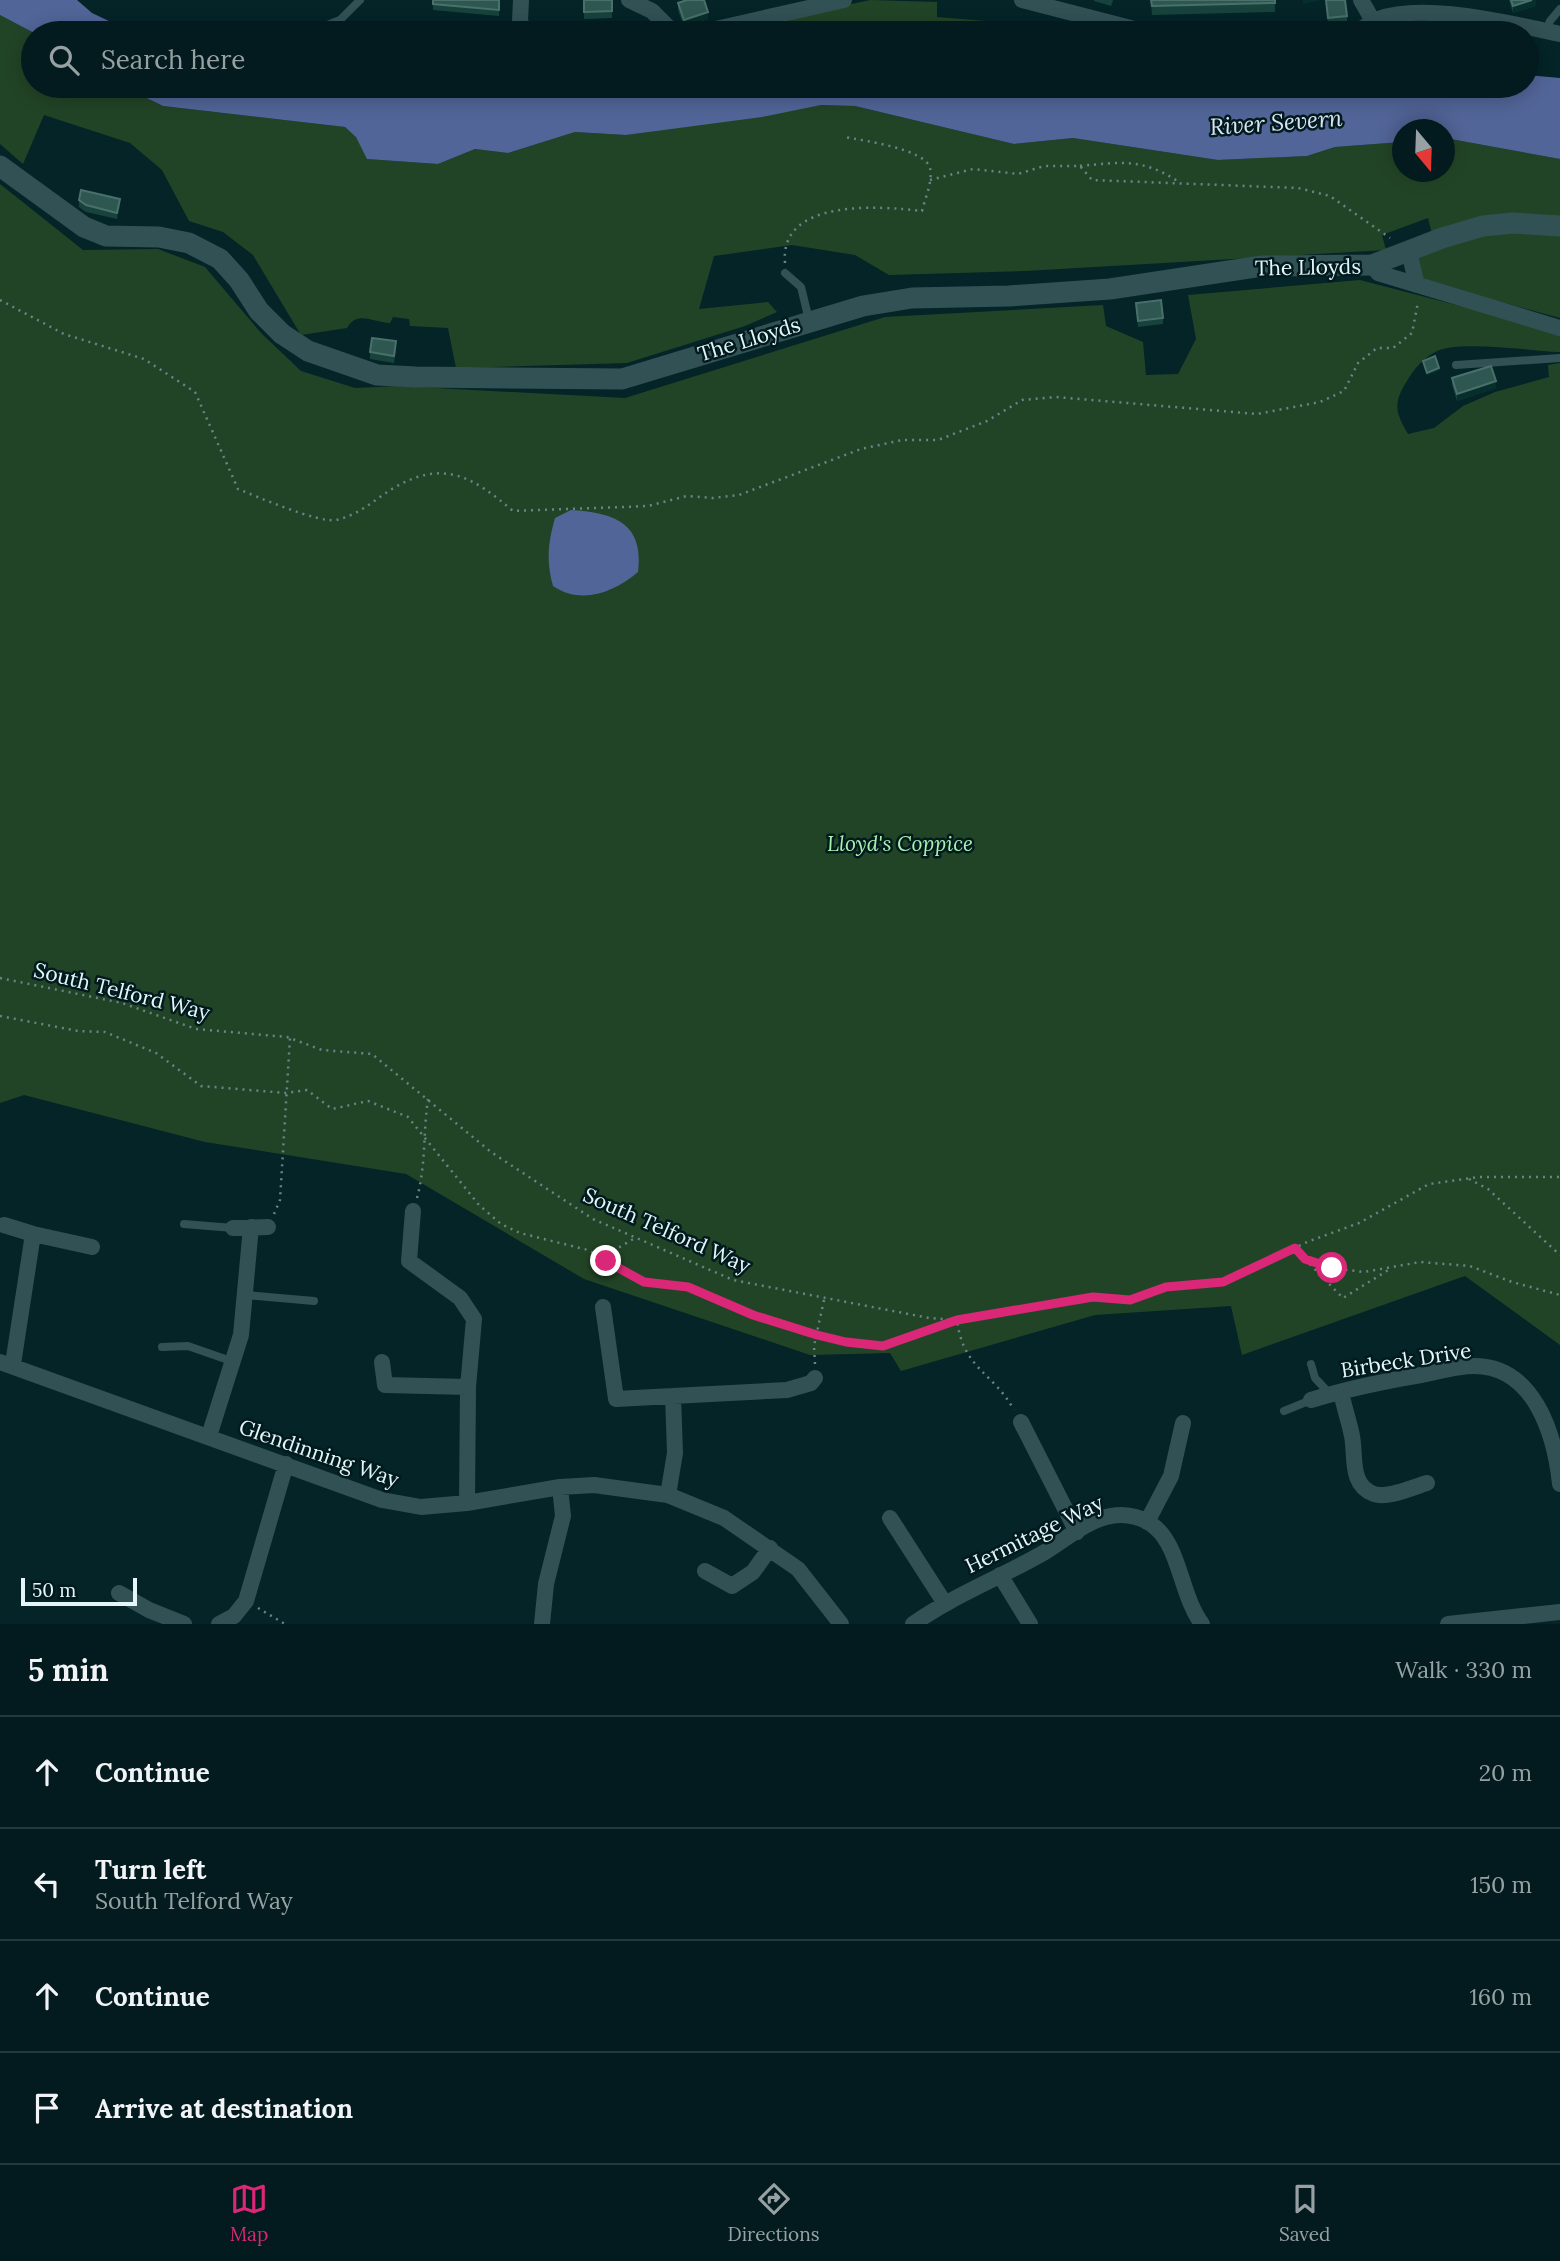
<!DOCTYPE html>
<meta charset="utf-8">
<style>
body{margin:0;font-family:Lora,serif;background:#0d2427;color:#f1f3f6}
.compass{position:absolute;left:1392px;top:119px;width:63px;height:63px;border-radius:50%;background:#031b1e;box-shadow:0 4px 18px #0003;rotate:161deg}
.scale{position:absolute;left:21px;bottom:18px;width:116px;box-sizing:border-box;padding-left:7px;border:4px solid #e5f6f9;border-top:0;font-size:19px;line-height:24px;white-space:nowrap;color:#e5f6f9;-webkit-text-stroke:5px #001a1e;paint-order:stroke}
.stop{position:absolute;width:21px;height:21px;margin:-16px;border:5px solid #db2777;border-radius:50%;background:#fff}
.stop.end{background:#db2777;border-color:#fff;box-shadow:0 2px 7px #0008}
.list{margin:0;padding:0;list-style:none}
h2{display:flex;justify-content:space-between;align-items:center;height:91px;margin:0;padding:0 28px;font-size:30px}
h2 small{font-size:23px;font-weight:400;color:#97a1a4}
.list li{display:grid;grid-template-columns:46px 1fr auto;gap:21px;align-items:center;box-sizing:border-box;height:112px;padding:0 28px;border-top:2px solid #24393c}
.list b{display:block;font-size:26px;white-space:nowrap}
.list p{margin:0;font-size:23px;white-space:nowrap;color:#97a1a4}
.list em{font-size:23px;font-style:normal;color:#97a1a4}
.icon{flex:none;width:38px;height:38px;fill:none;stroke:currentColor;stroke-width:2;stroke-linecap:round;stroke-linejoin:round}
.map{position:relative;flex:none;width:1560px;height:1624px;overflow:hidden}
.search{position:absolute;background:#031b1e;box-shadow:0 4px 18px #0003;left:21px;right:21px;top:21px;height:77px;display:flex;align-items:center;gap:18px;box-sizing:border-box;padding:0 24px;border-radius:38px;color:#97a1a4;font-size:26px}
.sheet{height:539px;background:#031b1e}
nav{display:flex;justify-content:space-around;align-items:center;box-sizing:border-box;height:98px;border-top:2px solid #24393c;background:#031b1e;font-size:19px;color:#97a1a4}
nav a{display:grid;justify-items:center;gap:4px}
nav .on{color:#db2777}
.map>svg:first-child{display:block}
.green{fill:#224426}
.water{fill:#526598}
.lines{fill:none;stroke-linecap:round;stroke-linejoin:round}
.path{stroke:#6b8488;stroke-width:2.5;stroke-dasharray:2 5;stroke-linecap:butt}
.service{stroke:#325155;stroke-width:8}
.minor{stroke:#325155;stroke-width:16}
.tertiary{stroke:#325155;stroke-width:21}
.wall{fill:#17433c}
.shaded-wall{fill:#062f2c}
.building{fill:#2e5751;stroke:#4a706b;stroke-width:2}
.route{stroke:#db2777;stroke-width:9}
.labels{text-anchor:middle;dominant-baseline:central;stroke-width:5;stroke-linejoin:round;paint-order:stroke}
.street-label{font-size:21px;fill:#e5f6f9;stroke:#001a1e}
.park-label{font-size:21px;font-style:italic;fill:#a8f1af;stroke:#001a1e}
.water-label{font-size:23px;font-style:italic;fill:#dbe2f2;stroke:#001a1e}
</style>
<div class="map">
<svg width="1560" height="1624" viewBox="0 0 1560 1624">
<rect width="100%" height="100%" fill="#042428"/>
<path class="green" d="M870,0L937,2V17L998,22L1046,31L1070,24L1102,33H719Z
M0,15L34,33L33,86H122L163,106L345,127L356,136L368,159L438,164L475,149L508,153L575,132L626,135L821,105L855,106L1014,144L1073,138L1218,160L1307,156L1335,147L1402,142V172H1444L1445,138L1560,159V318L1423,281L1417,256L1435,246L1428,218L1382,235L1386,250L1025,271L889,275L855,255L792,245L714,256L699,309L768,302L777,312L745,326L627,363L456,368L448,328L410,326L409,319L393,317L390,323C373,322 357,310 347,328L301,335L253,255L223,232L189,221L162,170L130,143L44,115L23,164L0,144Z
M0,184L83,250L158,249L205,267L261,333L301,371L355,388L398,386L625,398L885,317L1103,305L1106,326L1143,342L1146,375L1178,374L1196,339L1188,295L1360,280L1560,332V352C1531,351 1461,340 1437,351C1423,358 1414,369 1407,381C1393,403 1395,412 1408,434L1434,428L1463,406L1495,392L1549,377L1548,365L1560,363V1345L1465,1276L1242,1355L1231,1306L1095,1315L901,1371L890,1353L810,1355L584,1279L406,1174L205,1142L24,1095L0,1103Z"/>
<path class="water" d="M0,0H77L92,13L134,33H34L0,15Z
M1527,75L1560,78V159L1445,138L1444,130H1402V142L1335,147L1307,156L1218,160L1073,138L1014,144L855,106L821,105L762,117L626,135L575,132L508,153L475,149L438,164L367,159L356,137L345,127L163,106L122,86H1122L1143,90L1153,86L1160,91L1182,93L1353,86H1527Z
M571,510C615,513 644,523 638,572C613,593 581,605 553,586C546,561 548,543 555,518Z"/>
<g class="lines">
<path class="path" d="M1080,166C1122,162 1142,158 1179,182
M930,180L973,169L1018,174L1044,166H1080L1092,180L1298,188L1330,196L1390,238
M785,263C779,198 880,206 922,211C925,198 933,182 930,168C925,149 865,141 845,137
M0,300L64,334L144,359L195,392L238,489C258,497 318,523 336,520C359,515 374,500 392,489C443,458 473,477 513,511L648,506L687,496L713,498L739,495L861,449L902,440H938L987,421L1022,400L1056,397L1257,414L1320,402L1344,391L1358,363L1377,348H1393L1412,333L1418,302
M0,978L122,1003L196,1029L287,1037L322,1050L372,1054L491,1152L593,1219L733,1280L929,1318L957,1320L1093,1297L1130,1300L1166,1287L1223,1282L1307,1242L1359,1223L1429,1184L1478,1177H1560
M0,1016L78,1031L105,1032L156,1053L201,1086L286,1093L307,1090L332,1109L368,1101L408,1117L479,1205L501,1224L520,1233L588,1250L644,1282L688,1287L753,1315L846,1342L883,1346L957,1320C963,1369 993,1372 1014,1410
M1469,1179L1488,1189L1560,1255
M417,1198C426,1165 423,1133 428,1099
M274,1214L280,1200L290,1038
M1295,1249L1343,1298L1390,1269
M601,1258L635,1238
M1305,1259L1332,1268L1364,1272L1420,1262L1470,1266L1512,1282L1560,1295
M815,1364L814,1346L824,1300
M258,1608L285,1624"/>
<path class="service" d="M1546,31L1550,21L1560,9
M307,33L340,20L360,0
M785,273L801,287L809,320
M1456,365L1560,358
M184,1224L233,1228
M246,1295L314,1301
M162,1347L188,1346L234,1362
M1311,1364L1315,1378L1330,1394
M1284,1411L1311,1400"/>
<path class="minor" d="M521,0L520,21L526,33
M629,0L652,11L674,33
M1022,0L1150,33
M1361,0L1373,21
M698,33L844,0
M1356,33C1363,28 1370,22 1379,19C1423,2 1514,24 1560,34
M1409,252L1417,285
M1372,265L1378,273L1560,328
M413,1211L409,1261L460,1298L474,1319L468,1387L467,1503
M4,1225L33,1234L13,1364
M233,1228L268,1227
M33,1234L92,1247
M603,1307L616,1399L787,1390L811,1383L815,1378
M0,1362L382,1500L421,1507L467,1503L560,1487L594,1485L668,1495L724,1518L798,1569L841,1624
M382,1362L385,1385L468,1387
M1341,1392C1344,1407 1349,1421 1352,1436C1356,1456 1349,1485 1374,1494C1388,1499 1413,1487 1427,1483
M1311,1400C1347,1389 1385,1381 1421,1375C1438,1372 1457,1366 1474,1366C1535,1366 1555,1436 1560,1484
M1021,1422L1077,1532
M209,1436L241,1335L251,1227
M668,1495L675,1453L673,1396
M890,1518L944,1602
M1147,1522L1171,1476L1183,1423
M705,1571L732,1586L753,1572L770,1548
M1000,1575L1030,1624
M119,1593L149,1610L184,1624
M219,1624L234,1616L246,1601L286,1464
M542,1624L546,1584L563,1516L560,1487
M913,1624C956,1594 1000,1578 1045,1552C1065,1540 1087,1520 1111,1516C1126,1513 1144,1517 1156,1528C1180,1549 1181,1596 1202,1624
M1448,1624L1560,1612"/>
<path class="tertiary" d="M0,166L84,227L106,236L159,237L189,243L220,259L239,280L259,311L282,334L308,351L377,375L416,377L622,379L863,306L912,298L1009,296L1110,289L1262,266L1372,265L1442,238L1483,226L1513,223L1560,226"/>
</g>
<path class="wall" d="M433,0L499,2V16L433,10Z
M584,0H612V18L584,19Z
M1094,0H1113L1111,6L1094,1Z
M1151,0H1275V12L1152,15Z
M1326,0L1347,16V23L1328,25Z
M1509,0H1536V6L1513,13Z
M678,3L708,19L684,27L678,10Z
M79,200L120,206L117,219L86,212L79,207Z
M1136,303L1163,318V324L1138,327Z
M396,348L394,363L370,359V352Z
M1452,378L1496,388L1457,401L1452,385Z"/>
<path class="shaded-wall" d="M1303,0H1322L1303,4Z
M1532,0H1536V6L1513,13V6Z
M708,12V19L684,27V20Z
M120,199V206L117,219V213Z
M1439,368V371L1427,376V373Z
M1496,381V388L1457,401V394Z"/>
<path class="building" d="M433,0H499V10L433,4Z
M584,0H612V11L584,12Z
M687,0H704L708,12L684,20L678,3Z
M1151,0H1275V3L1152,6Z
M1326,0H1345L1347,16L1328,18Z
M1511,0H1532L1513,6Z
M81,190L120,199L117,213L86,205L79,200Z
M1161,300L1163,318L1138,321L1136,303Z
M372,338L396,341L394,356L370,352Z
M1435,356L1439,368L1427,373L1423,361Z
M1491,366L1496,381L1457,394L1452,378Z"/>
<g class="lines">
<path class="route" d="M606,1261L644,1282L688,1287L753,1315L817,1335L846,1342L883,1346L957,1320L1093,1297L1130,1300L1166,1287L1223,1282L1295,1248L1305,1259L1332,1268"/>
</g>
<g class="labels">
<g class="street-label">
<text transform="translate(1308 267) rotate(-1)">The Lloyds</text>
<text transform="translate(749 339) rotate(-17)">The Lloyds</text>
<text transform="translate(122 991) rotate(14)">South Telford Way</text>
<text transform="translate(667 1230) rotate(24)">South Telford Way</text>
<text transform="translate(1406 1360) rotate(-9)">Birbeck Drive</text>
<text transform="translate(319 1453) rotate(19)">Glendinning Way</text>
<text transform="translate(1034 1534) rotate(-26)">Hermitage Way</text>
</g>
<g class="park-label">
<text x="900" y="843">Lloyd's Coppice</text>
</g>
<g class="water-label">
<text transform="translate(1276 122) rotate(-4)">River Severn</text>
</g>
</g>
</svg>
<svg class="compass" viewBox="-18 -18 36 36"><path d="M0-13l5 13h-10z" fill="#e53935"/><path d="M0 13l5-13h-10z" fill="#97a1a4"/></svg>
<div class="scale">50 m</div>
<div class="stop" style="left:1332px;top:1268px"></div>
<div class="stop end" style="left:606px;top:1261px"></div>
<div class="search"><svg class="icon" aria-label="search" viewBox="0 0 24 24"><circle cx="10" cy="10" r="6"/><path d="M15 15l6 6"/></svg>Search here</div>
</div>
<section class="sheet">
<h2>5 min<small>Walk · 330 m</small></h2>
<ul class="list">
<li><svg class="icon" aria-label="ahead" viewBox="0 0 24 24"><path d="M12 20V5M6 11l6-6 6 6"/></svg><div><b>Continue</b></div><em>20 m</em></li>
<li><svg class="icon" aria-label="left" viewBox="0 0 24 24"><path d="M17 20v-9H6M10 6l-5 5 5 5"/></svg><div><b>Turn left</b><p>South Telford Way</p></div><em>150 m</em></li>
<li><svg class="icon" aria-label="ahead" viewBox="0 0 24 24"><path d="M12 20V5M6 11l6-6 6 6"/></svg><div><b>Continue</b></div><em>160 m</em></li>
<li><svg class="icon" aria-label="arrive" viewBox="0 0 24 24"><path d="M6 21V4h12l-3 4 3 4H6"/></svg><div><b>Arrive at destination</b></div></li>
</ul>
</section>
<nav>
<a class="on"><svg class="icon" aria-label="map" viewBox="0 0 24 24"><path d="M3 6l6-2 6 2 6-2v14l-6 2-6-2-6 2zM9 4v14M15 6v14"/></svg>Map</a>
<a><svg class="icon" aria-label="directions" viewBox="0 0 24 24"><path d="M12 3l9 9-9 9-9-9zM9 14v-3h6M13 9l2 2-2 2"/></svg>Directions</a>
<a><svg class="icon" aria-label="saved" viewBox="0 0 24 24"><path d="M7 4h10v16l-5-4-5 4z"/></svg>Saved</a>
</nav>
